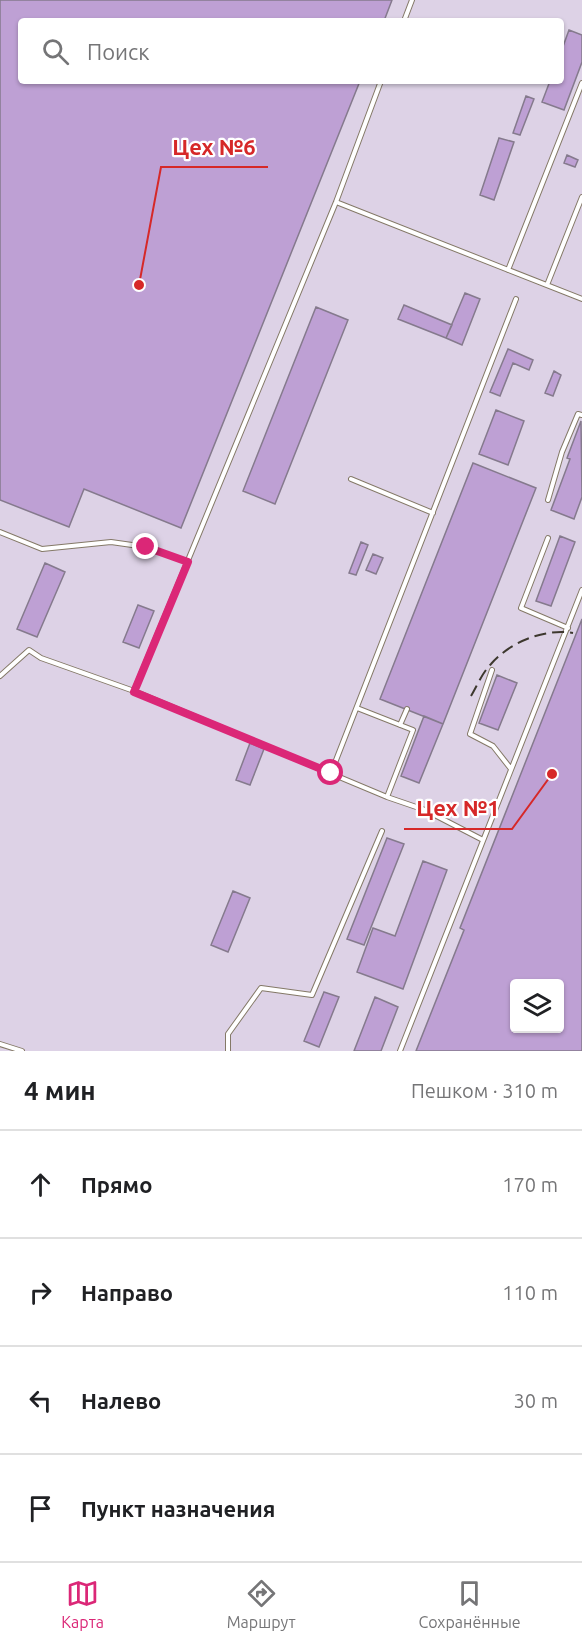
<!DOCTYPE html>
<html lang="ru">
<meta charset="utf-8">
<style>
body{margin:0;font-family:Ubuntu,sans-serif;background:#f6f6f6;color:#202124}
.controls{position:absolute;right:18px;bottom:18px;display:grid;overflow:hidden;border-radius:6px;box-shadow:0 2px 4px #0004}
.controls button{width:54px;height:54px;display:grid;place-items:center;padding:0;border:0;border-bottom:2px solid #e0e0e0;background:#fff;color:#202124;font:30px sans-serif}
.stop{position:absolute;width:18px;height:18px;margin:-14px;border:4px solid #db2777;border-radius:50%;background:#fff}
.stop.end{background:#db2777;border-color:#fff;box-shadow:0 2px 6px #0008}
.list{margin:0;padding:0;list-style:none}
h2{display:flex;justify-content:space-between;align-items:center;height:78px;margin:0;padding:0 24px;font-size:26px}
h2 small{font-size:20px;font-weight:400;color:#757577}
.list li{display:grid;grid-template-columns:39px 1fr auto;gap:18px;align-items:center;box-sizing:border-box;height:108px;padding:0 24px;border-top:2px solid #e0e0e0}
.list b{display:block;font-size:22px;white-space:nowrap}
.list em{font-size:20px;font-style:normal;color:#757577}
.icon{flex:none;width:33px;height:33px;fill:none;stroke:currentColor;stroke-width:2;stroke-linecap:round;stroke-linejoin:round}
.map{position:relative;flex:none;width:582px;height:1051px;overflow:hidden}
.search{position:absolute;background:#fff;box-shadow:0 2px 4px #0004;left:18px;right:18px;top:18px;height:66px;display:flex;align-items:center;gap:15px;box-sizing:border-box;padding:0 21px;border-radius:6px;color:#757577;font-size:22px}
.sheet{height:510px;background:#fff}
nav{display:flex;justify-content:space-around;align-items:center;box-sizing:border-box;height:84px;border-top:2px solid #e0e0e0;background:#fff;font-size:16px;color:#757577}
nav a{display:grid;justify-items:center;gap:3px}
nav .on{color:#db2777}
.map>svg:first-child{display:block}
.industrial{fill:#ddd2e6;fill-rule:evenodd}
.building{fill:#bea0d4;stroke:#857a8d;stroke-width:1.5;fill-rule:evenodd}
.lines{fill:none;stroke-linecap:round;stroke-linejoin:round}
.service-casing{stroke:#847967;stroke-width:6}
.service{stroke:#fff;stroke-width:4}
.rail{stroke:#3d382e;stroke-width:2;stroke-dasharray:12 6;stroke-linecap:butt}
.route{stroke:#db2777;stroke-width:8}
.leader{fill:none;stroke:#d62828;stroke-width:2}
.callout-dot{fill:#d62828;stroke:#fff;stroke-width:2}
.callout-label{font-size:22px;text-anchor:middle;font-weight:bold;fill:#d62828;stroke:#fff;stroke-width:4.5;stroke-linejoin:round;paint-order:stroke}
</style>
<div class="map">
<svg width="582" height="1051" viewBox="0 0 582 1051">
<rect width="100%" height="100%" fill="#ebdfca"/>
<path class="industrial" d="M0,0H582V1051H0ZM21,21H561V81H21ZM514,984H560V1028H514Z"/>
<path class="building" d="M0,0H392L384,21H21V81H360L181,528L84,489L69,527L0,500Z
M569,30L582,35V62L564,110L542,102L550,81H561V52Z
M526,96L534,99L520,135L513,133Z
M499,138L514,142L494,200L480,195Z
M567,155L578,160L575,167L564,163Z
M465,293L480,299L462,345L446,338Z
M404,305L452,325L446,338L398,319Z
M316,307L348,320L275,504L243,491Z
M508,349L533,360L529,370L513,363L500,396L490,392Z
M554,371L561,375L553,396L545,393Z
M496,410L524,421L508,465L479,454Z
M581,421L582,497L574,519L551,510L570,459L567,458Z
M473,463L536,488L443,724L380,699Z
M560,536L575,542L551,606L536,601Z
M361,542L368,545L356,575L349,573Z
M373,554L383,558L376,574L366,570Z
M45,563L65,572L37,637L17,629Z
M138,605L154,611L139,648L123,642Z
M582,619V1051H416L464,930L460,928ZM514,984H560V1028H514Z
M497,675L517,683L498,730L479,723Z
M424,716L443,724L419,783L401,776Z
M250,743L264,749L250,785L236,780Z
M387,838L404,844L364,945L347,939Z
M423,861L447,870L403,989L357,972L373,928L395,936Z
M233,891L250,898L228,952L211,945Z
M324,992L339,997L319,1047L304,1041Z
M375,997L398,1007L381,1051H354Z"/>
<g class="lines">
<g class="service-casing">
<path id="service" d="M404,21L412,0
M336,202L582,299
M508,270L582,83
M547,285L582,197
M351,479L433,513
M548,500L562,452L578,414L582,415
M0,532L42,549L111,542L146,547L188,562
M548,538L521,608L568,628
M492,670L470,734L493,746L511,769
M0,676L29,650L41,658L134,691L387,797L425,810L483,840
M134,691L336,202L381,81
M357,708L413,730L387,797
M400,725L407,709
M331,773L516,299
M0,1044L22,1051
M228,1051V1034L261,988L312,995L382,831
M400,1051L582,590"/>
</g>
<use href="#service" class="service"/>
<path class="rail" d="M471,696C477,686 482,673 491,664C510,642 545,628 573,633"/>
</g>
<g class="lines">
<path class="route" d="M146,547L188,562L134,692L331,773"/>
</g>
<path class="leader" d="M139 285L161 167H268M552 774L512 829H404"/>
<g class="callout-dot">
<circle cx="139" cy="285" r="6"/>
<circle cx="552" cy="774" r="6"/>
</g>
<g class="callout-label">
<text x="214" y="155">Цех №6</text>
<text x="458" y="816">Цех №1</text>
</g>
</svg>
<div class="controls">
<button><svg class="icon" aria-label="layers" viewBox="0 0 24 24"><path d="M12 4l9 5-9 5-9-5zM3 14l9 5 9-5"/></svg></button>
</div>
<div class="stop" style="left:331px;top:773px"></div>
<div class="stop end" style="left:146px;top:547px"></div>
<div class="search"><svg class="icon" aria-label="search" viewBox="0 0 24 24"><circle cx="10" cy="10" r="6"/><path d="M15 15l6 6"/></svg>Поиск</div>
</div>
<section class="sheet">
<h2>4 мин<small>Пешком · 310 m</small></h2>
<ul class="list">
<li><svg class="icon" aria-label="ahead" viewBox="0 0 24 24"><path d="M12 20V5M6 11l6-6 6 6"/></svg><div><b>Прямо</b></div><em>170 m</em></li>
<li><svg class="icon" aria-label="right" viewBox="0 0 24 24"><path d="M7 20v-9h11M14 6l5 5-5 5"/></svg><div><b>Направо</b></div><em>110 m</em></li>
<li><svg class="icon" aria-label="left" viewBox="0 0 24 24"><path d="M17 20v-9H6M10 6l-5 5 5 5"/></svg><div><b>Налево</b></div><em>30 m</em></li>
<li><svg class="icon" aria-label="arrive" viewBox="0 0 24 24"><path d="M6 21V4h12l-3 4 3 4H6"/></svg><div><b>Пункт назначения</b></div></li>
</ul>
</section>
<nav>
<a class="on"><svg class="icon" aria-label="map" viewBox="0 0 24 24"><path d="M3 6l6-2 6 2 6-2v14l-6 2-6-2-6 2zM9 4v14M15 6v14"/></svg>Карта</a>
<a><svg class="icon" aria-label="directions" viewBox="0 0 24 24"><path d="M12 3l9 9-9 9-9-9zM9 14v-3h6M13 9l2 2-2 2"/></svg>Маршрут</a>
<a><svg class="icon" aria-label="saved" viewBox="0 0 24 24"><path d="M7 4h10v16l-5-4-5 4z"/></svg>Сохранённые</a>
</nav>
